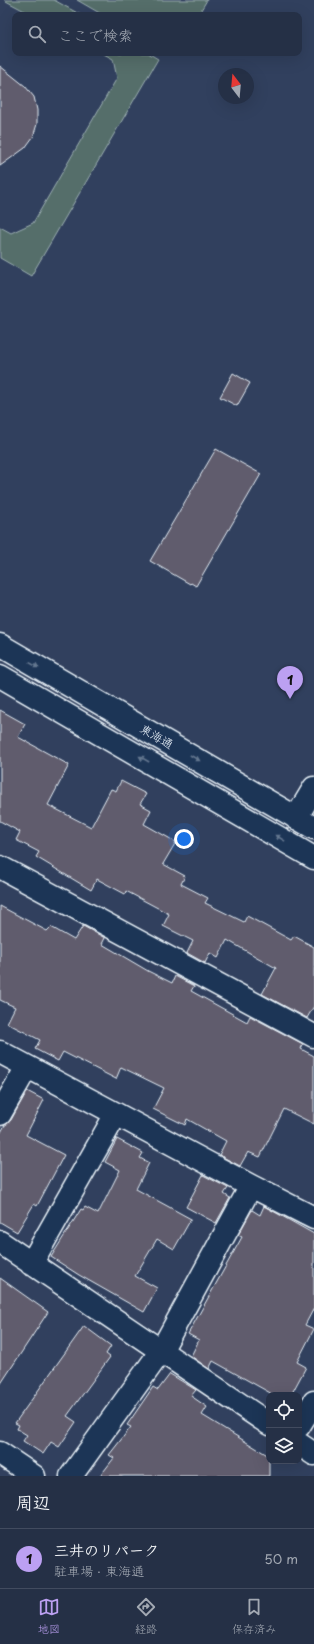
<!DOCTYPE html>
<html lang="ja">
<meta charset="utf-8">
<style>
body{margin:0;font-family:"Playpen Sans","Klee One",sans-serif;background:#313c51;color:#f1f3f6}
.controls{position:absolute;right:12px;bottom:12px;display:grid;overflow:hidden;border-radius:8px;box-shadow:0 4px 16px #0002}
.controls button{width:36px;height:36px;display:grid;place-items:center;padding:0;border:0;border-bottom:1px solid #424b5f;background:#253046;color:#f1f3f6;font:20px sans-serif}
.compass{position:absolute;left:218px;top:68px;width:36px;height:36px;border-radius:50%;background:#253046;box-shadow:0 4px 16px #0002;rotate:344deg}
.you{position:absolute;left:184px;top:839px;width:14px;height:14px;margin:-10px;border:3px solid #fff;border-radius:50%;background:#1a73e8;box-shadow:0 0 0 6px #1a73e833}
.badge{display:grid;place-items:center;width:26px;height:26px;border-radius:50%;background:#bca0f2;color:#111;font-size:13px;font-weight:700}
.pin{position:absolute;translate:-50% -33px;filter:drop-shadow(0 1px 2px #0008)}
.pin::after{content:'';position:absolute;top:21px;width:14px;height:12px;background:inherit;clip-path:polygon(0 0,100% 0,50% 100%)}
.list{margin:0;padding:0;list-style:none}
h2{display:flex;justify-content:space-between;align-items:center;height:52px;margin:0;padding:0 16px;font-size:17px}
h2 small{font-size:13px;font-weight:400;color:#a3a9b3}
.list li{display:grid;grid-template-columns:26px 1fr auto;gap:12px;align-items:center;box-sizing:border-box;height:60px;padding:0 16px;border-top:1px solid #424b5f}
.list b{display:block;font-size:15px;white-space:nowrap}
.list p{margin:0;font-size:13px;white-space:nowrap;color:#a3a9b3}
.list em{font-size:13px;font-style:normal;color:#a3a9b3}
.icon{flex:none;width:22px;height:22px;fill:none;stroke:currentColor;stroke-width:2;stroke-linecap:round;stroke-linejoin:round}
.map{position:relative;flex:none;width:314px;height:1476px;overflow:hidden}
.search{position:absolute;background:#253046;box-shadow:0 4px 16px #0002;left:12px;right:12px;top:12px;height:44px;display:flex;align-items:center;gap:10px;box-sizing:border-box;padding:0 14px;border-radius:8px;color:#a3a9b3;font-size:15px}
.sheet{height:112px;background:#253046}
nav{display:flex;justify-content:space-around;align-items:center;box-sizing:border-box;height:56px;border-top:1px solid #424b5f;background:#253046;font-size:11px;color:#a3a9b3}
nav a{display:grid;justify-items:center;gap:2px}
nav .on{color:#bca0f2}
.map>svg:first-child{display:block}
.green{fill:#546e6b;stroke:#9eb0b2}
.building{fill:#605b6d;stroke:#e8f1f8}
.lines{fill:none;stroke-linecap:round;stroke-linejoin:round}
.street-casing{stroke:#e8f1f8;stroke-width:25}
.primary-casing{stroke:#e8f1f8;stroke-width:25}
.street{stroke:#1d3557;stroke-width:22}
.primary{stroke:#1d3557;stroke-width:22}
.oneway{fill:#64778f}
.labels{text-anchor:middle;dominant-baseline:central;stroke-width:4;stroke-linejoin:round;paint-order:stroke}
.street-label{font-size:12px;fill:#e8f1f8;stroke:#1d3557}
</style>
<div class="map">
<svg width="314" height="1476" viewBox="0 0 314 1476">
<rect width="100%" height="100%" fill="#31405e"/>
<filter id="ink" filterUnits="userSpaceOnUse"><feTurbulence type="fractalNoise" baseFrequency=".025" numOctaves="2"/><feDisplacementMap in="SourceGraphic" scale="8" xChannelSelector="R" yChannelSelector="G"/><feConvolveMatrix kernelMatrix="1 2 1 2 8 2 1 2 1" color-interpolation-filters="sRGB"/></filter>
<g filter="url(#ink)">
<path class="green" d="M4,0H54L81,15H32Z
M77,0H207L198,15H103Z
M102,53H148L158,59L31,276L0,258V227L11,233L33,223L117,78L113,59Z"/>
<path class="building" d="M0,66L25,86L34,97L37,110V124L33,137L25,148L0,166Z
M233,373L250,383L237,406L220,397Z
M216,449L261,474L196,586L191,583L190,584L150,561Z
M0,710L25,724L18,737L69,765L48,805L91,827L111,789L116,791L121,781L146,794L140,804L151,810L144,824L176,842L163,864L185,876L181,884L208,898L205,903L244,922L247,916L291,940L294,936L314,947V1006L307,1018L262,994L276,968L227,940L218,958L210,953L205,963L187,953L193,941L163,926L169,914L126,891L125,894L97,879L91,890L36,857L39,852L16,840L20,832L0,821Z
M0,906L47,931L51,927L74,940L83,926L105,938L102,944L148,971L172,983L175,976L194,986L191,991L247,1022L250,1016L303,1044L301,1049L314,1056V1124L284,1109L260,1157L248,1152L240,1166L219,1155L226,1141L187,1119L185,1125L153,1109L164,1088L121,1067L116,1079L63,1052L58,1061L35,1049L40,1040L7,1023L15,1007L0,1000Z
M27,1091L44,1100L26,1135L64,1155L37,1206L34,1204L17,1232L0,1222V1134L5,1125L11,1120Z
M117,1139L143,1153L140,1158L149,1163L136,1189L191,1219L174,1249L157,1239L135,1276L157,1288L144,1312L79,1275L51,1257L81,1209L83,1210L85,1207L98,1214L120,1170L105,1162Z
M203,1175L228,1188L224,1194L230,1198L216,1223L186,1207Z
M264,1206L314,1234V1308L305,1325L314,1329L297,1362L306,1367L291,1395H274L213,1361L209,1369L191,1356L199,1340L188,1334L242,1237L238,1235L252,1210L260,1215Z
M0,1278L48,1312L0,1385Z
M84,1326L111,1346L106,1354L110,1357L67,1416L76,1422L59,1447L51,1442L43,1454L23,1441L27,1435L17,1429L19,1425L15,1423Z
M170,1374L196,1390L191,1396L207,1407L202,1415L269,1456V1476H100L114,1458L109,1455L131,1427L127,1425L153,1387L158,1390Z"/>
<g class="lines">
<g class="street-casing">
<path id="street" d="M296,818L314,788
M0,867L314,1036
M0,1052L251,1186L314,1218
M0,1114L27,1067
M0,1242L269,1424
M31,1264L116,1114
M299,1426L314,1402
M299,1444L314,1454
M0,1453L34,1476
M71,1476L161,1351L251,1186"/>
</g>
<g class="primary-casing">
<path id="primary" d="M0,645L314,828
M0,676L314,858"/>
</g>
<use href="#street" class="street"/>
<use href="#primary" class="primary"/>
</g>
<defs><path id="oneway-solid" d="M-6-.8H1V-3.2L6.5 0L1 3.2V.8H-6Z"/></defs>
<g class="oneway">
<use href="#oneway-solid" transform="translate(34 665) rotate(29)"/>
<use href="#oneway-solid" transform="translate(195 758) rotate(30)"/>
<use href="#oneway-solid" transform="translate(144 759) rotate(-150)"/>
<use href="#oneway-solid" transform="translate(280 838) rotate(-149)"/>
</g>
</g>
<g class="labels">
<g class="street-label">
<text transform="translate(157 736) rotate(30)">東海通</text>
</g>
</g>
</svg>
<div class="controls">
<button><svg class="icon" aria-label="locate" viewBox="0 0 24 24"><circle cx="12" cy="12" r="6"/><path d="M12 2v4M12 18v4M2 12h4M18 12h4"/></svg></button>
<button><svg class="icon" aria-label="layers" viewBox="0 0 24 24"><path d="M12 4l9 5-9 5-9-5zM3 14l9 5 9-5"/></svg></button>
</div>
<svg class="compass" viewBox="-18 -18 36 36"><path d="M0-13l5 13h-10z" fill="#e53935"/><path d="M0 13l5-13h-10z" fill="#a3a9b3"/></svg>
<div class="you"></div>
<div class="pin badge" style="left:290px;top:699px">1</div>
<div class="search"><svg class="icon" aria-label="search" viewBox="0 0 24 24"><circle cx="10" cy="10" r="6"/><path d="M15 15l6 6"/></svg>ここで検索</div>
</div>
<section class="sheet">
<h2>周辺<small></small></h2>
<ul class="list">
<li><span class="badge">1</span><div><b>三井のリパーク</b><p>駐車場 · 東海通</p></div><em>50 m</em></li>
</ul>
</section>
<nav>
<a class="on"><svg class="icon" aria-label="map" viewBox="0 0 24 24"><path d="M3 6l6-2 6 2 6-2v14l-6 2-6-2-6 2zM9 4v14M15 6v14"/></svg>地図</a>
<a><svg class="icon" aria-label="directions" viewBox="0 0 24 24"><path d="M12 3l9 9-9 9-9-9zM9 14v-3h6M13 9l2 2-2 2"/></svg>経路</a>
<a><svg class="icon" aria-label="saved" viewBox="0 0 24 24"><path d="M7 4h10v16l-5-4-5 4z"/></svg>保存済み</a>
</nav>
